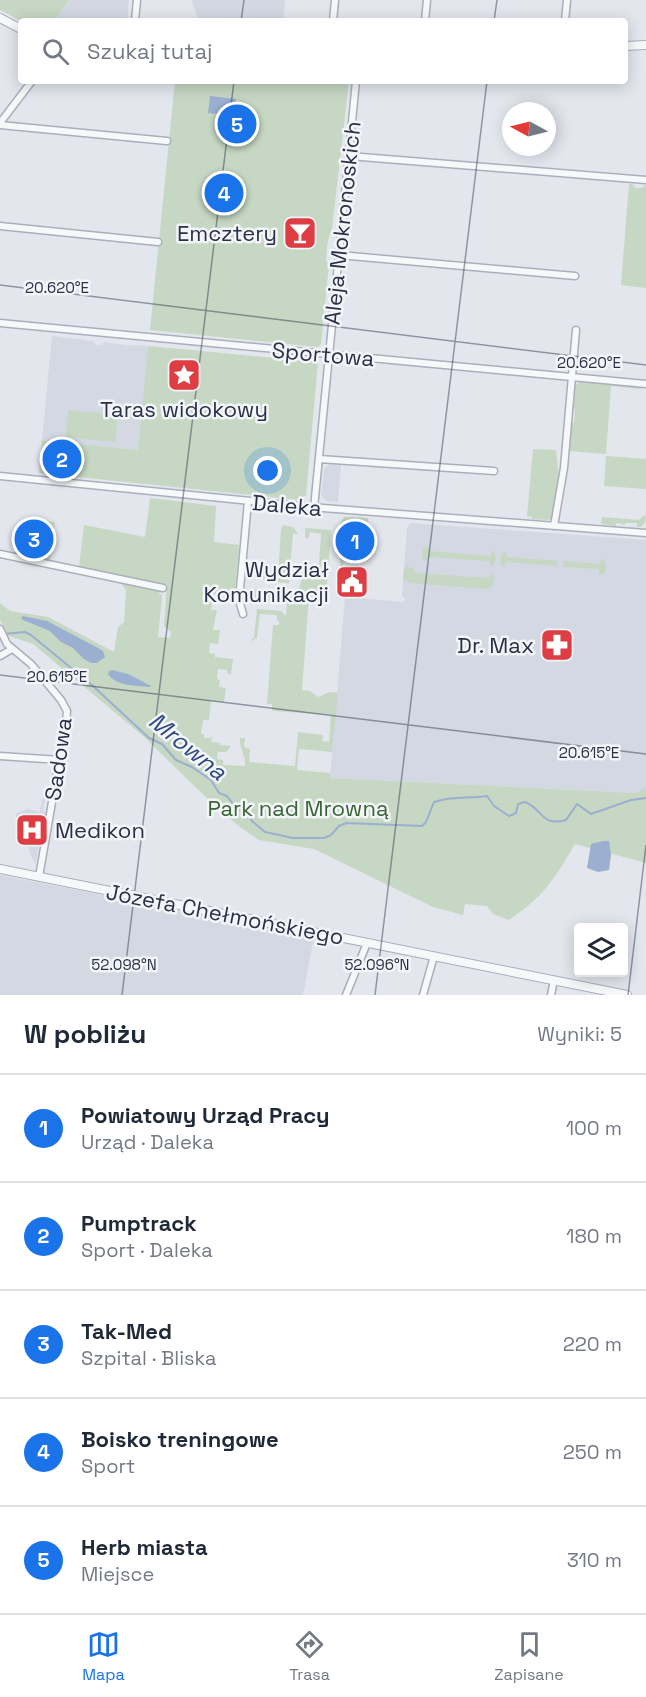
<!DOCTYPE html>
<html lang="pl">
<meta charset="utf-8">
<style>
body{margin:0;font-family:"Space Grotesk",sans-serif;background:#f2f2f3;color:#1f2937}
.controls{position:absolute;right:18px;bottom:18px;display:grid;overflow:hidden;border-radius:6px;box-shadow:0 3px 15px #0003}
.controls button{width:54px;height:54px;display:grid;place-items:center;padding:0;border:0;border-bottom:2px solid #e0e1e3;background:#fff;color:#1f2937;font:30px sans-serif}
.compass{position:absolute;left:502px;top:102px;width:54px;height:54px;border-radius:50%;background:#fff;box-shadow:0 3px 15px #0003;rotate:277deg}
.you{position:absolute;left:268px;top:471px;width:21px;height:21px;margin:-15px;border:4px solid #fff;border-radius:50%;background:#1a73e8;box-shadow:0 0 0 9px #1a73e833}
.badge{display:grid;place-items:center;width:39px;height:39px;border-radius:50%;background:#1a73e8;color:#fff;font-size:20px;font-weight:700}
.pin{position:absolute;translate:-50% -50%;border:3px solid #fff;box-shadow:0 2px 6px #0006}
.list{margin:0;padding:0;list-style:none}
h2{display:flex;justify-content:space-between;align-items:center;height:78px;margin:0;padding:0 24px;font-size:26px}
h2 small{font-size:20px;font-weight:400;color:#747a83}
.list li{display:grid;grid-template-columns:39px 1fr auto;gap:18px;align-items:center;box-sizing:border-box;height:108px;padding:0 24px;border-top:2px solid #e0e1e3}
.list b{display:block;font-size:22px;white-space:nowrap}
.list p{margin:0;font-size:20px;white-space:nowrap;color:#747a83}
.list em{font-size:20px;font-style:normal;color:#747a83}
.icon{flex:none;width:33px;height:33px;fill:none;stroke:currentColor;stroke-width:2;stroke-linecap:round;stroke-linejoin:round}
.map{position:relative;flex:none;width:646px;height:995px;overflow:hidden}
.search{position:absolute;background:#fff;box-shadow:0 3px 15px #0003;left:18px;right:18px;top:18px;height:66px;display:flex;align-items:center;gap:15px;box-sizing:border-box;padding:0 21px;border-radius:6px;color:#747a83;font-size:22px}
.sheet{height:618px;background:#fff}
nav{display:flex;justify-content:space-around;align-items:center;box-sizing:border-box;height:84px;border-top:2px solid #e0e1e3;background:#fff;font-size:16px;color:#747a83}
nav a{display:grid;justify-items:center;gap:3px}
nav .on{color:#1a73e8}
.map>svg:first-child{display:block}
.built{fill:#d4d8e2}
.green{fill:#c6d7c3}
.water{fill:#9bafd0}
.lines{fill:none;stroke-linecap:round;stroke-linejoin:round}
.stream{stroke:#9bafd0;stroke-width:2}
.minor-casing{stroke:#abafbb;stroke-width:9}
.tertiary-casing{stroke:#abafbb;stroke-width:10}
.minor{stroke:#f7f8fa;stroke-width:6}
.tertiary{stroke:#f7f8fa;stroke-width:8}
.ticks{fill:none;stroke:#293047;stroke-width:1.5;stroke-opacity:0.45}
.labels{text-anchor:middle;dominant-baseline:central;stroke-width:5;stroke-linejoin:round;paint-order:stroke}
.street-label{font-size:22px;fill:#293047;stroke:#f4f5f9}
.poi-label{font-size:22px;fill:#293047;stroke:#f4f5f9;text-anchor:end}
.park-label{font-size:22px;fill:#386534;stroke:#f4f5f9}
.water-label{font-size:24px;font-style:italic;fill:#2e4980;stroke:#f4f5f9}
.ticks-label{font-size:15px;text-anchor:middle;fill:#293047;stroke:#f4f5f9;stroke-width:5;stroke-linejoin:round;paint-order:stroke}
</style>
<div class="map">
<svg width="646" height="995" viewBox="0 0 646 995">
<rect width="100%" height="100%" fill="#e3e6ed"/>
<path class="built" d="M69,0H129L127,21H54Z
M191,0H285L283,21H199Z
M52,336L94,341L95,345H102L104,342L132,346L134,345L148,346L138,450L42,440Z
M330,464L341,465L338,502L326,501L321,495L324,469Z
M410,523L646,540V787L636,793L330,778L345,597L404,602L405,598L402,596L407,528Z
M44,791L49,792L48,797H45L43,811L46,812L35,865L15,814L27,809L40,812Z
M0,875L314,937L303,995H0Z"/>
<path class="green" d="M0,0H69L54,21H21L0,10Z
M175,81H349L332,229C327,238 327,250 326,261L329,264L321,344L318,347L150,330Z
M629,184H632L636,188H642L646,185V288L621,285Z
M148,346L318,362L306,495L299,500L39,473L42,440L138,450Z
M580,381L641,387V389L611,386L606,454L569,451L571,424L574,422L575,410L573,407L575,386Z
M68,410L118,415L115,442L66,437Z
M533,449L556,450L559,478L554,518L547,520L532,519V517L527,516Z
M606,456L646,459V489L604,486Z
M150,498L216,506L214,542L239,545L235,593L232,592L231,596L213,594L211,610H217L213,630H220L218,644L210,643L209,653L215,654V657L233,659L231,674L227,673V670L218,669L217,679L220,680L219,687L226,688L224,702L211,701L209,720H203L201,734H204V738H210L212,736L211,742L220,743V745L231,746L226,752H218L217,759L223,760V765L245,766C246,755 239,749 240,738H245L244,747L250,749L249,762L295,766L298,732L323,735L322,741L329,742L331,715L274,711V710L272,711V704H267L273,625H279V621H277V615L260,614L257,638L253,640L251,644L252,638H254L257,609L281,611L286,616L287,602L278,596L277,598H271L269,601L252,600L253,589L287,594L288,591L298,592L302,578L318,579L321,534L310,532L309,538H305V528L331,530L326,596H309L302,690L310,691L318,697L330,692L338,693L332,752L299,749L297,770L330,773V778L636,793L646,787V863L575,844C554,880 544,896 509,920L493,914L487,906L465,904L463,915L433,907L314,849L259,840L240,827L217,808L143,736L33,644L9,636L0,620V603L10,611L48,617L114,652L118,627L124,622L126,590L121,583L157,590L162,596L158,637L170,638L171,632L164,626L167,585L79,567L84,525L145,537Z
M645,514L646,521L641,527H637V523H625L624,526L623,524L616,523V526L601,524L602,517L639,520Z
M344,517L368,518V523L346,521L342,585H339L342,537L336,535L337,528Z
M25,519L55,522L50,561L35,558L43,547L42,527L29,525L28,534L23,533Z
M283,525L293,527L298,534H293L289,583L266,581L262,577V569H267V575L278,576L281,530Z
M428,545L429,551L490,556L493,550C497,554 496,564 491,567L490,561L429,557L426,562L422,558L423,549Z
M506,551L507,557L558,561L557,566L506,562L504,568L500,564L501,555Z
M602,558L606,563L605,572L601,575L599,574V569L563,567L564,561L600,564Z
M407,567L413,568L416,573L489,578L491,573L494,577L493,585L487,589L410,583L403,579L404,568Z"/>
<path class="water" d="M210,96L236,99L234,116L208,113Z
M23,616L47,621L98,648L103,651L105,657L97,663H91L84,659L73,648L61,642L50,631L23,620L21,618Z
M112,670L128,674L151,686L150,687C135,685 117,687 108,674L109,671Z
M603,841H609L611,855L609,870L598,872L587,868L591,844Z"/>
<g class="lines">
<path class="stream" d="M3,634L25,632L31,635L93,686L149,738L162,744L176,760L192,767L211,780L219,793L227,796L236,808L247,812L252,821L265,832L293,838H324L331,835L339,826L346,823L422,826L426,822L434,802C454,795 469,799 487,796L494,806L509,816L516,813L518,804L525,802C543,809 541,827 566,820L577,804L591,814L631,800L646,798"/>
<g class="minor-casing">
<path id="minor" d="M135,21L137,0
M333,21L335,0
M425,21L427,0
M565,21L567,0
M0,123L32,81
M0,125L167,141
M349,156L646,180
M0,226L158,242
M339,255L575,276
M0,323L646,384
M319,459L494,471
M0,476L310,507L646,533
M314,508L356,81
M554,526L564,468L576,330
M0,554L163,588
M243,614L239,600L248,501
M0,629L7,644L31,664L61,700L67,711L66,722L39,877
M0,656L12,649
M0,756L60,760
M346,995L367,943
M423,995L434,956
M551,995L554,980"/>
</g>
<g class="tertiary-casing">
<path id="tertiary" d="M0,18L21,29
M625,46L646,45
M0,869L627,995"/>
</g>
<use href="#minor" class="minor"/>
<use href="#tertiary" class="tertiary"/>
</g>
<path class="ticks" d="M241,21L244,0M494,21L497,0M0,285L646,365M0,675L646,754M122,995L234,81M375,995L487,81M628,995L646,845"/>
<defs>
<g id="bar-square" transform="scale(1.725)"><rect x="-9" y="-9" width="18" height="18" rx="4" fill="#dd3d43" stroke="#f4f5f9"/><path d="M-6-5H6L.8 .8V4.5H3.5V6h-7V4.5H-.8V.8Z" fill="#fff"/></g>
<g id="sight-square" transform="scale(1.725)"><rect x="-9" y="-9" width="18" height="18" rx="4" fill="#dd3d43" stroke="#f4f5f9"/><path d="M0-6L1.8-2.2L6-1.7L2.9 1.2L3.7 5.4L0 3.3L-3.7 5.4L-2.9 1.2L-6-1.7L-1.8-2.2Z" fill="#fff"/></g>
<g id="civic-square" transform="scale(1.725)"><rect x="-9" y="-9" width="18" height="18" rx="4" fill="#dd3d43" stroke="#f4f5f9"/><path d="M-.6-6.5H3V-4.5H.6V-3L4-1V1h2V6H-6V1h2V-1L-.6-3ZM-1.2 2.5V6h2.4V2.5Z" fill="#fff"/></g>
<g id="pharmacy-square" transform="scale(1.725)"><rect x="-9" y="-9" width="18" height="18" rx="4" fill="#dd3d43" stroke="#f4f5f9"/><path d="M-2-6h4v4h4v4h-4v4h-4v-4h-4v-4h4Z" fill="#fff"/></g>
<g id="hospital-square" transform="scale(1.725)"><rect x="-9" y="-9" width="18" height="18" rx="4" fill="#dd3d43" stroke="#f4f5f9"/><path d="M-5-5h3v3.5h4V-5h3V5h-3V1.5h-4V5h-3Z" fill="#fff"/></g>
</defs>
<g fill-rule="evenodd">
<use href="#bar-square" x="300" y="233"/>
<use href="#sight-square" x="184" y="375"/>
<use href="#civic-square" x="352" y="582"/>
<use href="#pharmacy-square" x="557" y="645"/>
<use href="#hospital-square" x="32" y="830"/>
</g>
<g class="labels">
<g class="street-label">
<text transform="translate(342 223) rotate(-84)">Aleja Mokronoskich</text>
<text transform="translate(323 354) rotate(5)">Sportowa</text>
<text transform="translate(287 505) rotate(5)">Daleka</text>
<text transform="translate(58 759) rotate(-82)">Sadowa</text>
<text transform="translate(225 914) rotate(11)">Józefa Chełmońskiego</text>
</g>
<g class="poi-label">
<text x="277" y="233">Emcztery</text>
<text x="184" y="409" text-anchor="middle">Taras widokowy</text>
<text x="329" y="569">Wydział<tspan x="329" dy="25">Komunikacji</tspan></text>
<text x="534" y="645">Dr. Max</text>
<text x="55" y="830" text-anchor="start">Medikon</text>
</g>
<g class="park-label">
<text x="298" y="808">Park nad Mrowną</text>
</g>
<g class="water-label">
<text transform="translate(188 746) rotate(39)">Mrowna</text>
</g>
</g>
<g class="ticks-label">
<text x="57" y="293">20.620°E</text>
<text x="589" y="368">20.620°E</text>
<text x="57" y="682">20.615°E</text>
<text x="589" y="758">20.615°E</text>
<text x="124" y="970">52.098°N</text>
<text x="377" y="970">52.096°N</text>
</g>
</svg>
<div class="controls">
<button><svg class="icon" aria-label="layers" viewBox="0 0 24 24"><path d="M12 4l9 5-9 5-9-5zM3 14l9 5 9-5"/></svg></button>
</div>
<svg class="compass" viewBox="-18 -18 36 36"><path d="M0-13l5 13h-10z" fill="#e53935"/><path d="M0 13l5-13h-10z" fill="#747a83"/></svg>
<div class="you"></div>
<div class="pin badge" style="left:355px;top:541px">1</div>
<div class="pin badge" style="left:62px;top:459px">2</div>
<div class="pin badge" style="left:34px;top:539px">3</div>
<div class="pin badge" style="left:224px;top:193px">4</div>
<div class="pin badge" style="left:237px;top:124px">5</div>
<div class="search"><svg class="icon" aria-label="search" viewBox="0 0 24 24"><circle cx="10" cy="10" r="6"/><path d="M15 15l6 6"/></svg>Szukaj tutaj</div>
</div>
<section class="sheet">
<h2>W pobliżu<small>Wyniki: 5</small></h2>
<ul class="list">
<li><span class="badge">1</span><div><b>Powiatowy Urząd Pracy</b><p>Urząd · Daleka</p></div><em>100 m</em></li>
<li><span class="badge">2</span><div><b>Pumptrack</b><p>Sport · Daleka</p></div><em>180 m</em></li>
<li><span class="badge">3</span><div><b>Tak-Med</b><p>Szpital · Bliska</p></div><em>220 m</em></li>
<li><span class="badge">4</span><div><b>Boisko treningowe</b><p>Sport</p></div><em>250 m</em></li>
<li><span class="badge">5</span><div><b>Herb miasta</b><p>Miejsce</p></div><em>310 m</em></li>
</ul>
</section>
<nav>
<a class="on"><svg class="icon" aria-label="map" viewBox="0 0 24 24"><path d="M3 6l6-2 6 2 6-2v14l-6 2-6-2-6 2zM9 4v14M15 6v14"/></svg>Mapa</a>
<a><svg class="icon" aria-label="directions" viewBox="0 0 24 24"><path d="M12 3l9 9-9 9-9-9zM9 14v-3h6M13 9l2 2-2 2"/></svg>Trasa</a>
<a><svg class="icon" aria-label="saved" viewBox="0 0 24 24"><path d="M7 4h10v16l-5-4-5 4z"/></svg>Zapisane</a>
</nav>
